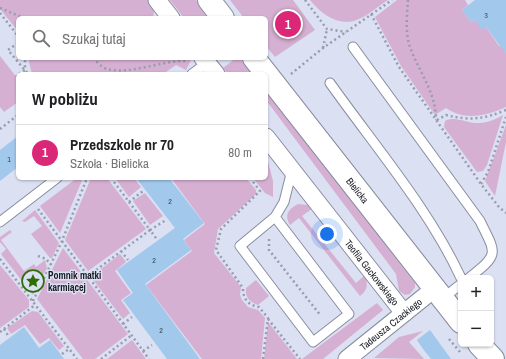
<!DOCTYPE html>
<html lang="pl">
<meta charset="utf-8">
<style>
body{margin:0;font-family:"Archivo Narrow",sans-serif;background:#f2f2f2;color:#202124}
.controls{position:absolute;right:12px;bottom:12px;display:grid;overflow:hidden;border-radius:6px;box-shadow:0 1px 3px #0004}
.controls button{width:36px;height:36px;display:grid;place-items:center;padding:0;border:0;border-bottom:1px solid #e0e0e0;background:#fff;color:#202124;font:20px sans-serif}
.you{position:absolute;left:327px;top:234px;width:14px;height:14px;margin:-10px;border:3px solid #fff;border-radius:50%;background:#1a73e8;box-shadow:0 0 0 6px #1a73e833}
.badge{display:grid;place-items:center;width:26px;height:26px;border-radius:50%;background:#db2777;color:#fff;font-size:13px;font-weight:700}
.pin{position:absolute;translate:-50% -50%;border:2px solid #fff;box-shadow:0 1px 4px #0006}
.list{margin:0;padding:0;list-style:none}
h2{display:flex;justify-content:space-between;align-items:center;height:52px;margin:0;padding:0 16px;font-size:17px}
h2 small{font-size:13px;font-weight:400;color:#757577}
.list li{display:grid;grid-template-columns:26px 1fr auto;gap:12px;align-items:center;box-sizing:border-box;height:56px;padding:0 16px;border-top:1px solid #e0e0e0}
.list b{display:block;font-size:15px;white-space:nowrap}
.list p{margin:0;font-size:13px;white-space:nowrap;color:#757577}
.list em{font-size:13px;font-style:normal;color:#757577}
.icon{flex:none;width:22px;height:22px;fill:none;stroke:currentColor;stroke-width:2;stroke-linecap:round;stroke-linejoin:round}
.map{position:relative;flex:none;width:506px;height:359px;overflow:hidden}
.search{position:absolute;background:#fff;box-shadow:0 1px 3px #0004;left:16px;top:16px;width:252px;height:44px;display:flex;align-items:center;gap:10px;box-sizing:border-box;padding:0 14px;border-radius:6px;color:#757577;font-size:15px}
.panel{position:absolute;background:#fff;box-shadow:0 1px 3px #0004;left:16px;top:72px;width:252px;height:108px;border-radius:6px}
.map>svg:first-child{display:block}
.green{fill:#d6b0d2}
.building{fill:#a2c8eb}
.lines{fill:none;stroke-linecap:round;stroke-linejoin:round}
.service-casing{stroke:#898d9e;stroke-width:11}
.minor-casing{stroke:#898d9e;stroke-width:19}
.tertiary-casing{stroke:#898d9e;stroke-width:24}
.path{stroke:#989cab;stroke-width:2.5;stroke-dasharray:2 3;stroke-linecap:butt}
.service{stroke:#fff;stroke-width:9}
.minor{stroke:#fff;stroke-width:17}
.tertiary{stroke:#fff;stroke-width:22}
.labels{text-anchor:middle;dominant-baseline:central;stroke-width:3;stroke-linejoin:round;paint-order:stroke}
.number-label{font-size:8px;fill:#3a4654}
.street-label{font-size:10px;fill:#181a21;stroke:#dbe0f3}
.poi-label{font-size:10px;font-weight:bold;fill:#181a21;stroke:#dbe0f3;text-anchor:start}
</style>
<div class="map">
<svg width="506" height="359" viewBox="0 0 506 359">
<rect width="100%" height="100%" fill="#dbe0f3"/>
<path class="green" d="M0,0H150L155,5L153,18H18V31L0,9Z
M170,0H196L210,18H184Z
M230,0H293L315,30L275,57L266,46V18H244Z
M310,0H388C378,6 369,15 359,19C340,28 321,14 310,0Z
M397,0H465L468,5L462,10L471,22L475,20L486,27L499,46L506,41V107C487,116 464,121 446,108L435,115L401,66L375,17Z
M0,56L18,79V102L4,112L0,107Z
M28,58H192L186,70L176,65L163,74H32Z
M236,58H240L252,74H228L223,68Z
M266,91L415,283V287L410,294L405,295L399,291L396,274L266,100Z
M503,115L487,165L483,171L477,172L444,127L445,121C455,115 468,124 479,123C488,123 496,119 503,115Z
M506,125V142L495,196L485,181Z
M266,154L273,181V197L265,193L253,178H266Z
M77,178H83L60,233L40,206Z
M91,178H107L146,229L88,271L65,240Z
M115,178H134L141,187L129,197Z
M171,178H246L256,190V194L218,229L214,253L241,287L240,295L242,300L248,307L258,310L265,318L261,359H202L146,285L192,251L184,240L205,224Z
M145,193L163,216L150,225L133,201Z
M298,204L308,205L313,208L302,216L356,283L365,275C368,285 368,290 360,296L299,218L290,225C284,215 288,209 298,204Z
M35,210L59,243L52,258H50L31,234L42,226L34,216L25,222L22,221Z
M10,230L12,232L1,240L24,271L34,264L36,267L45,260L47,268L33,295L1,254L6,249L0,242V237Z
M63,248L128,334L95,359H83L37,299Z
M120,254L126,262L115,271L131,293L121,300L130,313L123,319L91,277Z
M0,265L29,300V307L0,328Z
M256,280L269,296L258,305C249,302 245,297 246,288Z
M377,303L383,310L323,359H302Z
M32,311L38,312L64,346L59,350L49,338L40,344L25,325L11,334L7,328Z
M268,322L297,359H264Z
M423,331L409,342L424,359L374,358L399,337Z
M132,340L146,359H107Z"/>
<path class="building" d="M475,0H506V54L486,27L482,30L475,20L471,22L462,10Z
M18,136V167L0,181V150Z
M136,178H169L204,223L183,239L191,250L145,284L200,359H167L123,300L133,293L117,270L175,228Z
M24,327L39,348L50,340L64,359H0V345Z
M430,330L451,359H431L423,349L417,340Z"/>
<g class="lines">
<g class="service-casing">
<path id="service" d="M353,47L480,221C497,255 499,254 469,278
M192,74L207,63
M330,83C374,145 429,209 461,278
M275,217L240,246L313,342L349,314L275,217L284,202L292,170
M0,222L57,178
M442,299L461,284"/>
</g>
<g class="minor-casing">
<g id="minor">
<path d="M157,0L171,18"/>
<path d="M203,58L216,74"/>
<path id="s1" d="M266,137L404,313"/>
<path id="s2" d="M347,359L434,289"/>
</g>
</g>
<g class="tertiary-casing">
<g id="tertiary">
<path d="M209,0L223,18"/>
<path id="s3" d="M254,58L461,322"/>
<path d="M479,344L493,359"/>
</g>
</g>
<path class="path" d="M305,0L327,29L346,32
M408,0C407,14 405,33 410,47C419,72 436,92 436,120
M0,8L24,18
M0,13L18,36
M371,14L399,67L481,184L499,207L506,213
M18,43L8,50L28,74
M323,48L327,29
M93,58C97,62 102,68 107,69C131,75 162,60 187,61
M19,74L25,70V58
M291,74L323,48L392,0
M16,77L18,75
M437,120L446,115C470,121 484,119 506,110
M0,129L18,115
M111,178L150,230L88,276L149,359
M250,178L260,191L221,229L216,250L243,288C243,299 248,305 259,307L268,318L263,359
M481,184L488,172L506,117
M129,202L143,191
M38,209L88,276
M156,238L150,230L166,220
M269,239V250L321,316
M121,251L128,260
M38,256L46,259L51,265
M0,259L77,359
M33,301L62,241L87,178
M268,319L300,359
M123,324L132,317
M4,329L9,337
M0,332L35,305
M449,339L460,352
M143,351L152,345
M62,354L69,349
M101,359L132,335"/>
<use href="#service" class="service"/>
<use href="#minor" class="minor"/>
<use href="#tertiary" class="tertiary"/>
</g>
<defs>
<g id="sight-ring" transform="scale(1.15)"><circle r="9.5" fill="#dbe0f3" stroke="#2d6f05" stroke-width="1.5"/><path d="M0-6L1.8-2.2L6-1.7L2.9 1.2L3.7 5.4L0 3.3L-3.7 5.4L-2.9 1.2L-6-1.7L-1.8-2.2Z" fill="#2d6f05"/></g>
</defs>
<g fill-rule="evenodd">
<use href="#sight-ring" x="33" y="281"/>
</g>
<g class="labels">
<g class="number-label">
<text x="486" y="15">3</text>
<text x="9" y="159">1</text>
<text x="170" y="201">2</text>
<text x="154" y="260">2</text>
<text x="161" y="330">2</text>
</g>
<g class="street-label">
<text stroke="none"><textPath href="#s3" startOffset="168">Bielicka</textPath></text>
<text stroke="none"><textPath href="#s1" startOffset="172">Teofila Gackowskiego</textPath></text>
<text stroke="none"><textPath href="#s2" startOffset="56">Tadeusza Czackiego</textPath></text>
</g>
<g class="poi-label">
<text x="48" y="275">Pomnik matki<tspan x="48" dy="12">karmiącej</tspan></text>
</g>
</g>
</svg>
<div class="controls">
<button>+</button>
<button>−</button>
</div>
<div class="you"></div>
<div class="pin badge" style="left:288px;top:24px">1</div>
<div class="search"><svg class="icon" aria-label="search" viewBox="0 0 24 24"><circle cx="10" cy="10" r="6"/><path d="M15 15l6 6"/></svg>Szukaj tutaj</div>
<section class="panel">
<h2>W pobliżu<small></small></h2>
<ul class="list">
<li><span class="badge">1</span><div><b>Przedszkole nr 70</b><p>Szkoła · Bielicka</p></div><em>80 m</em></li>
</ul>
</section>
</div>
